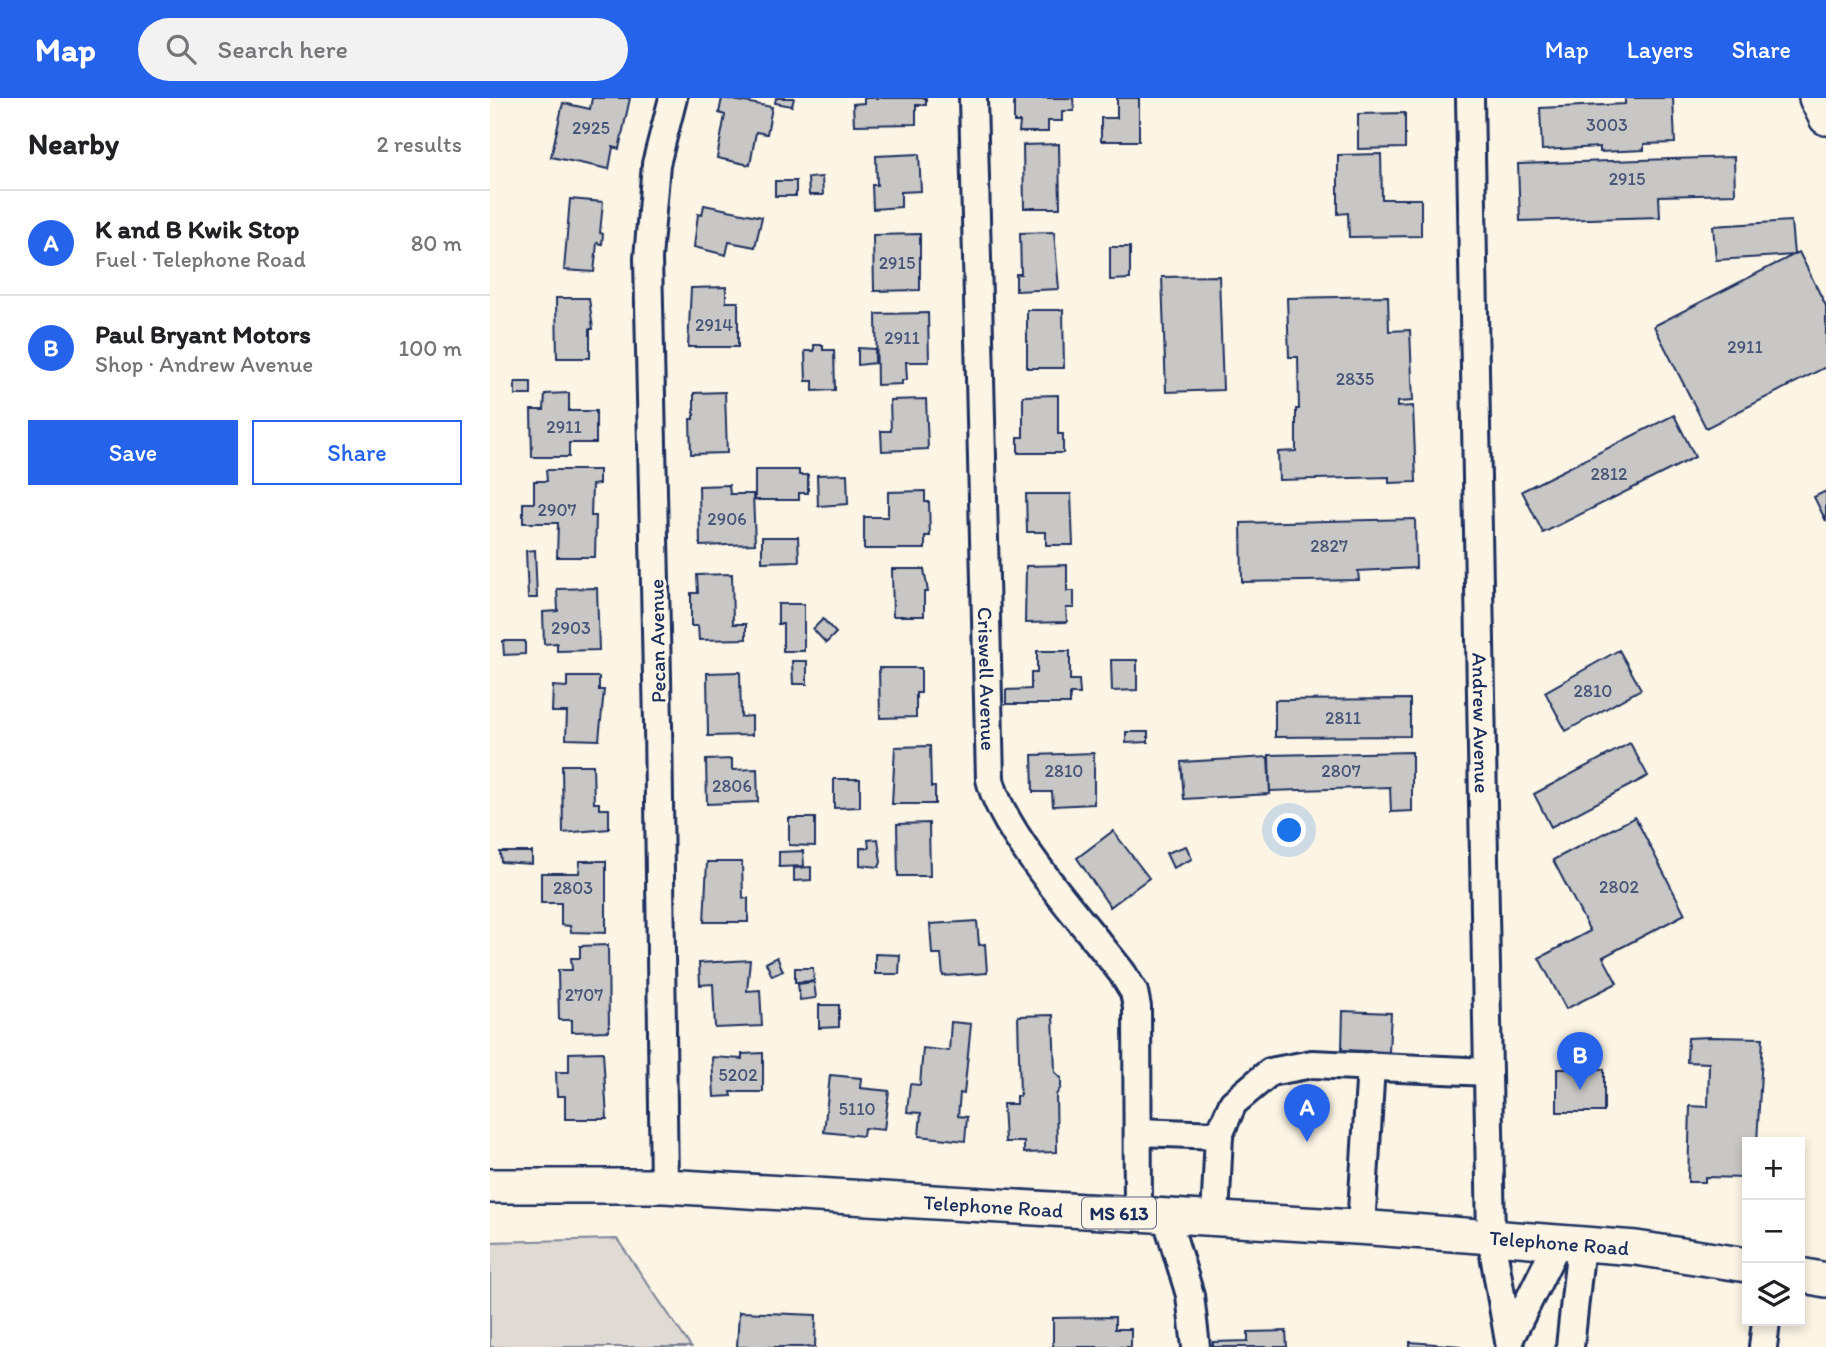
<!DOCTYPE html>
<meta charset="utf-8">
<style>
body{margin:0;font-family:Itim,sans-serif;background:#f2f2f2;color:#202124}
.controls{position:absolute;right:21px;bottom:21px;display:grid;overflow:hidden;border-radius:0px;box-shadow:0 4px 10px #0003}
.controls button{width:63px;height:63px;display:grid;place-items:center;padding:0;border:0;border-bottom:2px solid #e0e0e0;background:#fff;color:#202124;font:35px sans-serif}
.you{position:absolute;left:800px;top:733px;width:24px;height:24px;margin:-18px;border:5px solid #fff;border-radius:50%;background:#1a73e8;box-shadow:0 0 0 10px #1a73e833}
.badge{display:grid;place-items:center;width:46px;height:46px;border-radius:50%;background:#2563eb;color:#fff;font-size:23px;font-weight:700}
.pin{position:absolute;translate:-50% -58px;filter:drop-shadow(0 2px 4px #0008)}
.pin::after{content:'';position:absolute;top:37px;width:24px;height:21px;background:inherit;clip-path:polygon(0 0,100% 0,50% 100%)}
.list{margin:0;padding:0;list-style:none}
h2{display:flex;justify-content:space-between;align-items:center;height:91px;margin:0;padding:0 28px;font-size:30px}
h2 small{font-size:23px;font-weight:400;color:#757577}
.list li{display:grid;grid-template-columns:46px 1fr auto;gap:21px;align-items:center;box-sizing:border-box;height:105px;padding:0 28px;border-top:2px solid #e0e0e0}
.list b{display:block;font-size:26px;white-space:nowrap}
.list p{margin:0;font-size:23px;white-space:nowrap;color:#757577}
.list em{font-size:23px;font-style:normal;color:#757577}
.actions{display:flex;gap:14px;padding:21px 28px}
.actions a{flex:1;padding:16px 0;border:2px solid #2563eb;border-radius:0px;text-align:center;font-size:24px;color:#2563eb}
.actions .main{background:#2563eb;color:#fff}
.icon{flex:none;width:38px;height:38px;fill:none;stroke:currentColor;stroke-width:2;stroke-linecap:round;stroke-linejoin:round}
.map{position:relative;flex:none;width:1336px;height:1249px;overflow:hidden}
header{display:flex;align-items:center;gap:42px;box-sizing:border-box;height:98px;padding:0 35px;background:#2563eb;color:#fff}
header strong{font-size:33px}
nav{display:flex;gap:38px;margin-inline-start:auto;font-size:24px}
.search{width:490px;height:63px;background:#f2f2f2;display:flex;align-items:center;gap:18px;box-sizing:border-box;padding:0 24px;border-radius:38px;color:#757577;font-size:26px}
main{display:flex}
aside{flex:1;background:#fff}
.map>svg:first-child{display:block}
.green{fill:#dfdbd4;stroke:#7d8599;stroke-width:2}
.building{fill:#c8c7c6;stroke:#1b2f5e;stroke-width:2}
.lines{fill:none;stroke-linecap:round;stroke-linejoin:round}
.minor-casing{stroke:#1b2f5e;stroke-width:32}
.major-casing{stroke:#1b2f5e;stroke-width:38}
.minor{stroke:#fcf5e5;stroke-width:26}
.major{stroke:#fcf5e5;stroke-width:33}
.labels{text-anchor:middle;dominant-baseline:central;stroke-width:6;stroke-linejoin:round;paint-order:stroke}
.number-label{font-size:18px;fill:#465578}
.shield{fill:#fcf5e5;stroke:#5e6a86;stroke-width:2}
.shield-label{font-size:19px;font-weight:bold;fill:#1b2f5e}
.street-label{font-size:21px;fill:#1b2f5e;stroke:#fcf5e5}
</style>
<header>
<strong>Map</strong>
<div class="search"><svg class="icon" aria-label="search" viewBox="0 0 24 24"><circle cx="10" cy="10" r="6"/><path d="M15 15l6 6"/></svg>Search here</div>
<nav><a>Map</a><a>Layers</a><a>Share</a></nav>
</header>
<main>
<aside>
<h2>Nearby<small>2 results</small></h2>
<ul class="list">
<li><span class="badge">A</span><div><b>K and B Kwik Stop</b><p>Fuel · Telephone Road</p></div><em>80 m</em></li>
<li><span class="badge">B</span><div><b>Paul Bryant Motors</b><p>Shop · Andrew Avenue</p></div><em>100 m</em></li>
</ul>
<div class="actions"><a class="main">Save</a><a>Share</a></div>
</aside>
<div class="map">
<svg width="1336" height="1249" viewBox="0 0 1336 1249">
<rect width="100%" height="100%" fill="#fcf5e5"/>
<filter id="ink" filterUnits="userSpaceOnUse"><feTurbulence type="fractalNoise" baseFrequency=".0143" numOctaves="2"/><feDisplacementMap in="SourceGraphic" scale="14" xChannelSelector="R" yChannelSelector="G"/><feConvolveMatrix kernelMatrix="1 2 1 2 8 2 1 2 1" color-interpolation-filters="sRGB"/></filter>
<g filter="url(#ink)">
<path class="green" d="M127,1141L201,1249H0V1144Z"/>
<path class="building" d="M102,0H140L129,51L123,49L119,71L61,59L73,5L100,11Z
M232,0L282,9L277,36L266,34L260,67L227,60L235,17L229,15Z
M286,0H304L302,8L285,5Z
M374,0H436V7H426V26L364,27L363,6L374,5Z
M524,0H583L584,13H572V23H558V34H529L530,24H524Z
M627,0H649V43H611V20H627Z
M1135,0H1183L1185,45L1154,46V52L1110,54V49L1052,52L1050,10L1135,6Z
M915,15V50L868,51V16Z
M569,46L570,110H534L533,47Z
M429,56L431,93L411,94V109L383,111L382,87H387L386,58Z
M891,56L892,101H931V138L859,139L858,115L848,116V57Z
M1244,59L1245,96L1169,98L1170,119L1030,123L1028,66Z
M332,79L333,97H319L318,80Z
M285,83H306V98H285Z
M80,101L113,104L110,135L113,136L112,146L107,145L104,174L74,172Z
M214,107L272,119L265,149L239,144L236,157L204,149L208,116L212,117Z
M1301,123L1304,157L1226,162L1223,128Z
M564,134L569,191L526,193V176H531L530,135Z
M430,136V192L384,193L383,137Z
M620,149H640V181L620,182Z
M1309,154L1336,208V269L1216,330L1164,228Z
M729,178L733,292L676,294L672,179Z
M236,189V204H248V249H198L201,190Z
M898,198L899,233L920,232L923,303L907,304V309L923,308L926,384L899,385V379L789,382L788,354L806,353V311H809L808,259H799L797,200Z
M66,200H99L103,231H100V260H67Z
M537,212H573L574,270H537Z
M438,215L439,264H416L417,282H412V286L387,287L386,216Z
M324,247H333V252H344L345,292L323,293V283H316L315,253H324Z
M368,250L385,251V265L368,267Z
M25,284H41V297H25Z
M235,294L237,355L201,356L200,321H204V295Z
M79,295V313H106V345H79V359H42L41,312H54L55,296Z
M568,297V336H573V355H528V339H533V298Z
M436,301L438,351L392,353L391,333H401L400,302Z
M1184,317L1205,359L1053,435L1032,393Z
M56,372H109V386L102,387L101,418H106L105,459H67L68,425H33V405H44V383H57Z
M265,372H309V377H318V395H309V402H265Z
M357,376L358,406L328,408L327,377Z
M239,387L240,396H263L265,446L210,448L209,388Z
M435,393V404H439L440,438H435V451H374V419H398V394Z
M1336,393V423L1324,399Z
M536,396H581L583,447H556V434H537Z
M925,421L926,470L868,473L869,482L752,484L751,425Z
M272,439H308L309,463L272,464Z
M45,452L47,500H38L36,453Z
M577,467V493H584V510H576L577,524L535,525L536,468Z
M402,471H434L438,494H434V518H403Z
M242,476L243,526H256V541L209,542L208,528H201V495H208L207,477Z
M107,490L109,552L67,553V545L54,546L53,514L68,513L67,491Z
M288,506H314V553H293V526H288Z
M333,521L346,535L336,545L323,531Z
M13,543H35V556L14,557Z
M1129,552L1151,591L1076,633L1055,594Z
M547,553H580V582H589L590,596H580V606H516V592L541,591V575H547Z
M621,562H647V592L622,593Z
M302,563H317V586H303Z
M389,570H431V595H426V619L390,620Z
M250,574L251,619L262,618V637L218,638L217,575Z
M77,579H109V592H114L109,642L76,641L77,614H62L63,588L77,589Z
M920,601V638L785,639V602Z
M636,634H658V644L636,645Z
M1140,645L1158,678L1061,729L1044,696Z
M440,648L441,689H445V706H402L405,649Z
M922,654V713L901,714L900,689L780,693L779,657Z
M604,655V706L563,708L562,694H543L542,657Z
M778,659L780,696L694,701L691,664Z
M242,661V672L267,671L268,704L217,706L216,662Z
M72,667H103L104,705H109V711H119V731L73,735Z
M344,681H370V709L344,710Z
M1145,719L1195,816L1113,859L1127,885L1076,911L1049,860L1100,833L1063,762Z
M299,720H325V748L299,747Z
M439,725L440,778H408L407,726Z
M623,733L659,780L620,809L587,760Z
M388,741L391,764L389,769L370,767V750H379L378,742Z
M696,748L702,761L683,770L676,755Z
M313,753L314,768L289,769V754Z
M10,754H42V766L11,764Z
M90,763H116V835L81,834L80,828L71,827V805H51V775H89Z
M217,764H252L253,800H258V824H214Z
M321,769V782L304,783V770Z
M487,823L489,847L495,846L497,875L453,878L451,856H442L440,826Z
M118,847L119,933L82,934V922H69L68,872H82L81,860H90V848Z
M385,856L410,857L409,876H385Z
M287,859L293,873L282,878L276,865Z
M260,862L257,893L270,892L272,928L225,930L223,886L210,887L209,865Z
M305,870H323L324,883L305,884Z
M324,884L326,900L310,902L308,886Z
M329,907H349V929L329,930Z
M853,913L901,915L899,954L852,952Z
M563,917L565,974L571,980V989L566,997L567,1054L534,1055V1044H515L513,1006H526V998H530L528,918Z
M461,924L481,926L474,996L470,995L468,1018L477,1019L475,1043L429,1038L431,1015L417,1014L420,986L430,987L433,950L459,953Z
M1220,939L1273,940L1267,1044H1257V1080L1215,1079V1084H1198L1200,1008L1218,1009L1219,965L1197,964L1198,940Z
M113,954L117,1021H75V998H67L66,974H79V955Z
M273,955V994H241L242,998L224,999L222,959L252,961V956Z
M1067,971H1114V1014H1067Z
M340,977L371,980L370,990L399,993L394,1032L374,1030L373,1038L334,1034Z
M249,1214L326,1217L325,1249H247Z
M625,1219V1231H641V1249H563V1220Z
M796,1233L797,1249H723V1244L758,1243V1234Z
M920,1244L970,1248V1249H920Z"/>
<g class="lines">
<g class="minor-casing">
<g id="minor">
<path id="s1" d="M483,0L500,681C512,737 596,827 633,876L644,894L647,909L648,1116"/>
<path id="s2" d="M980,0L1001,1139L1020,1249"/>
<path d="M648,1034L729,1037"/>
<path d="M174,1088L168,626L158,160L166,66L183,0"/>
<path d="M676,1118L700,1197L706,1249"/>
<path d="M725,1121L729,1037L743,1005L780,974L822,966L998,974"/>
<path d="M871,1129L881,968"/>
<path d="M1020,1240L1068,1144"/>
<path d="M1080,1249L1091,1146"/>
<path d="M1273,1249L1276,1223"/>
</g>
</g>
<g class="major-casing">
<g id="major">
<path d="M1326,0L1336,20"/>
<path id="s3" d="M0,1088H174L882,1130L1146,1150L1257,1167"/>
<path d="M1310,1177L1336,1182"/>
</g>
</g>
<use href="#minor" class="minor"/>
<use href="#major" class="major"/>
</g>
</g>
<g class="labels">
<g class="number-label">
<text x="1117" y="27">3003</text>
<text x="101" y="30">2925</text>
<text x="1137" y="81">2915</text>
<text x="407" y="165">2915</text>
<text x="224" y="227">2914</text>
<text x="412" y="240">2911</text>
<text x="1255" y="249">2911</text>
<text x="865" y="281">2835</text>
<text x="74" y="329">2911</text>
<text x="1119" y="376">2812</text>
<text x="67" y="412">2907</text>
<text x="237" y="421">2906</text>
<text x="839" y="448">2827</text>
<text x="81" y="530">2903</text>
<text x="1103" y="593">2810</text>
<text x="853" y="620">2811</text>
<text x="574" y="673">2810</text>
<text x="851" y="673">2807</text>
<text x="242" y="688">2806</text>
<text x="1129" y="789">2802</text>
<text x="83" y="790">2803</text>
<text x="94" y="897">2707</text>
<text x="248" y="977">5202</text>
<text x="367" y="1011">5110</text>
</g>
<rect class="shield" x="592" y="1099.5" width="74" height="31" rx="5"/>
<g class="shield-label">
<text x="629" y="1115">MS 613</text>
</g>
<g class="street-label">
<text transform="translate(167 543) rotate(-91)">Pecan Avenue</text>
<text stroke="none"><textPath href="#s1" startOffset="581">Criswell Avenue</textPath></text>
<text stroke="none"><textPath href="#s2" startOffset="625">Andrew Avenue</textPath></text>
<text stroke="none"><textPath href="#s3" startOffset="504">Telephone Road</textPath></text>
<text stroke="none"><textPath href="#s3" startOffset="1071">Telephone Road</textPath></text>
</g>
</g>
</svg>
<div class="controls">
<button>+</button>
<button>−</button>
<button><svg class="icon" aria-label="layers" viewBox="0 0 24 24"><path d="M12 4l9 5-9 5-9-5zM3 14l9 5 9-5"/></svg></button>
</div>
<div class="you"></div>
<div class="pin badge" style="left:817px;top:1044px">A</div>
<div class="pin badge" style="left:1090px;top:992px">B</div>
</div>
</main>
